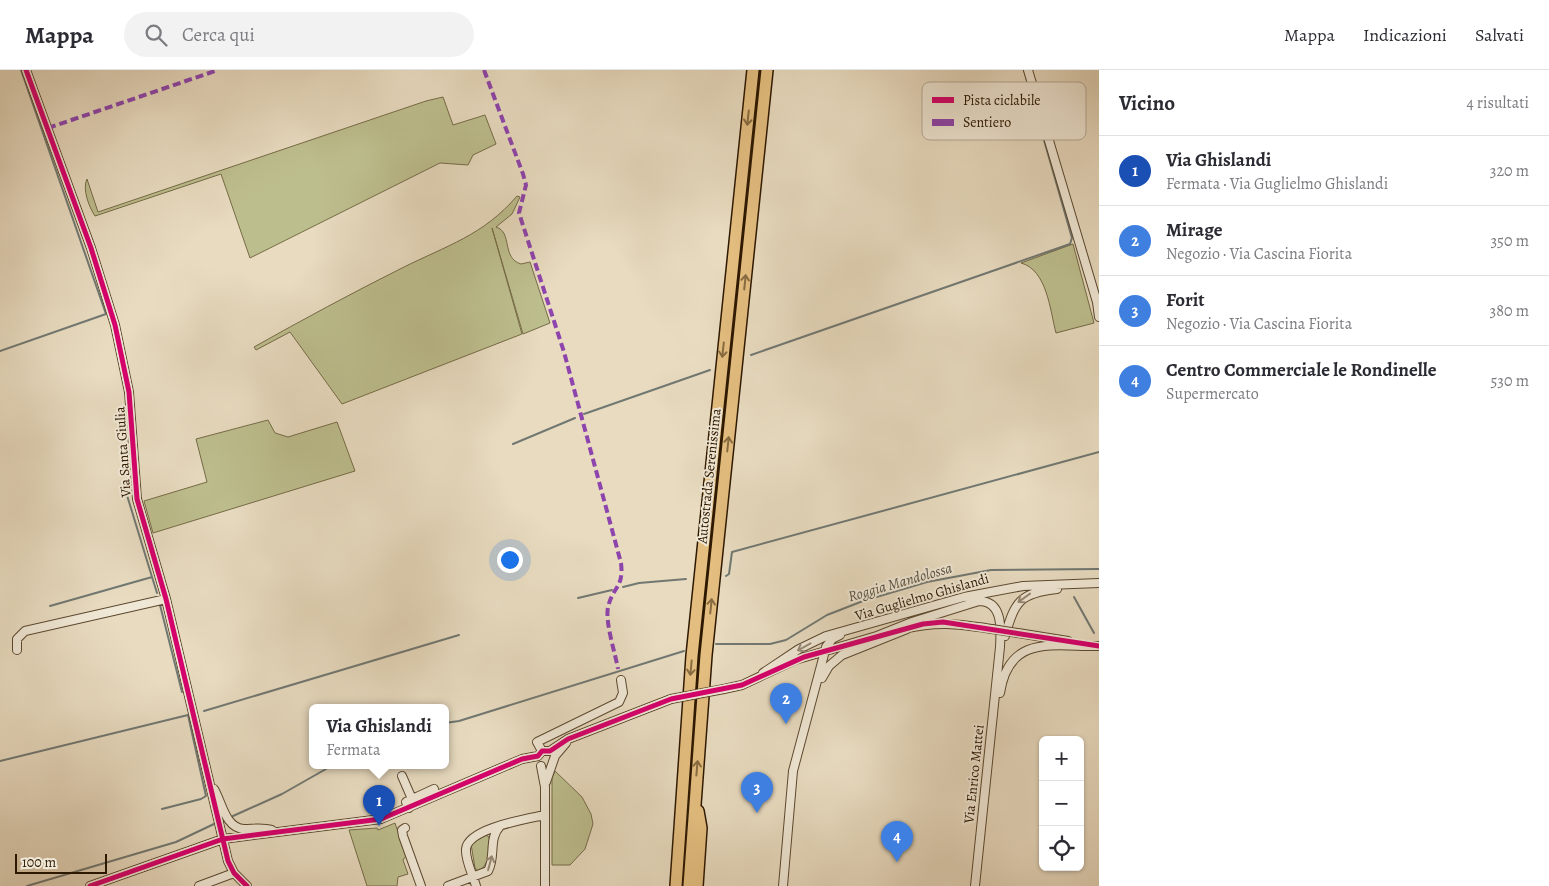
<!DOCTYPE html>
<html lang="it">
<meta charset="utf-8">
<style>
body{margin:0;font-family:Alegreya,serif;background:#f2f2f3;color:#2b2b33}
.controls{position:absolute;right:15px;bottom:15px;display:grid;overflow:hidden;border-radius:8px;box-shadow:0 1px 4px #0004}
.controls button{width:45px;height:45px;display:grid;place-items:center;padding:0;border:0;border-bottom:1px solid #e1e1e2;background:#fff;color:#2b2b33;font:25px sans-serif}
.scale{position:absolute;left:15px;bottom:12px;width:92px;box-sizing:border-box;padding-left:5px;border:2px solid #2d1800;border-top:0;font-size:14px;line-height:18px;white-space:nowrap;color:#2d1800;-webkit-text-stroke:4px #f0e8d6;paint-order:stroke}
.you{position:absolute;left:509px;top:489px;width:18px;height:18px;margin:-12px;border:4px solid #fff;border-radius:50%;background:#1a73e8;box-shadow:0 0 0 8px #1a73e833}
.badge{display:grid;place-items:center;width:32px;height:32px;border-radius:50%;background:#0f766e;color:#fff;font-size:16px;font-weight:700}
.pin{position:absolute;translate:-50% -41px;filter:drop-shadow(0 1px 2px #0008)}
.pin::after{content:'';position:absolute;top:26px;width:18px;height:15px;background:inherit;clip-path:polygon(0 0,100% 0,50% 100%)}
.popup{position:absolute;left:309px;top:634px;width:140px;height:65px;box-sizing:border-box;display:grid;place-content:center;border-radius:8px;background:#fff;filter:drop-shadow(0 1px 4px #0005);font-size:16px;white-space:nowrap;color:#7c7c81}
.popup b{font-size:19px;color:#2b2b33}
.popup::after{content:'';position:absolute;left:50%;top:100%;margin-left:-10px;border:10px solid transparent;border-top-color:#fff}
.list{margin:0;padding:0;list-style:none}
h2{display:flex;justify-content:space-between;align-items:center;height:65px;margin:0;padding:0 20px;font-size:21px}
h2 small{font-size:16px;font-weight:400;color:#7c7c81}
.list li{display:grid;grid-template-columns:32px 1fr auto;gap:15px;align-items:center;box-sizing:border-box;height:70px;padding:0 20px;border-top:1px solid #e1e1e2}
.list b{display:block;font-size:19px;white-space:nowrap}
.list p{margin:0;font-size:16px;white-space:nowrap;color:#7c7c81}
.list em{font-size:16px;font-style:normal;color:#7c7c81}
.icon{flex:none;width:28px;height:28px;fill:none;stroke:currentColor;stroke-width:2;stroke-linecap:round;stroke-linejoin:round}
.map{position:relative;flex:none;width:1099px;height:816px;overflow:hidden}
header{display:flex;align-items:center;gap:30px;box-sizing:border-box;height:70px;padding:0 25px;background:#fff;border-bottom:1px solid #e1e1e2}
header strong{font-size:24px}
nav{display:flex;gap:28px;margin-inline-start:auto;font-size:18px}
.search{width:350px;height:45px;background:#f2f2f3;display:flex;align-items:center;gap:12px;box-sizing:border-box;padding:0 18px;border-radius:28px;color:#7c7c81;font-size:19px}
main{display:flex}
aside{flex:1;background:#fff}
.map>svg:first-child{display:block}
.green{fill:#bdbe8e;stroke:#756b47}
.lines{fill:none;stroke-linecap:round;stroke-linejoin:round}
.stream{stroke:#717872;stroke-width:2}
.minor-casing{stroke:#5c4930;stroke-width:10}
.highway-casing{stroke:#2d1800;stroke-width:14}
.minor{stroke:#f0e8d6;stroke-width:8}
.highway{stroke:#e4be80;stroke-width:11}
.minor-bridge-casing{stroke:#5c4930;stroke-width:10;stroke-linecap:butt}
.minor-bridge{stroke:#f0e8d6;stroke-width:8}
.quiet{stroke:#8e44ad;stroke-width:4;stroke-dasharray:8 4;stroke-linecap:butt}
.cycleway-casing{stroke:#f0e8d6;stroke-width:8}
.cycleway{stroke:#d6006c;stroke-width:5}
.oneway{stroke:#886b40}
.oneway2{stroke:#988a76}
.labels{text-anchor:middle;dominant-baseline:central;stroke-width:4;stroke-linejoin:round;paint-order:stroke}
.street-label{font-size:14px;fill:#2d1800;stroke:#f0e8d6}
.water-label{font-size:15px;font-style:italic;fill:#555042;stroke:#f0e8d6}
.key{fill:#f0e8d6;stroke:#b6aa96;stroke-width:1}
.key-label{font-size:14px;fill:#2d1800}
</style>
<header>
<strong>Mappa</strong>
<div class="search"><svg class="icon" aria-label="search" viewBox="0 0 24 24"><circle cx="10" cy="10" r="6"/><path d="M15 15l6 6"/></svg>Cerca qui</div>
<nav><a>Mappa</a><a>Indicazioni</a><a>Salvati</a></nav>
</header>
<main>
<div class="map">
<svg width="1099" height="816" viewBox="0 0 1099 816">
<rect width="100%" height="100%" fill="#e8dbc0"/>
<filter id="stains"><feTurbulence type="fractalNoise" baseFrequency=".004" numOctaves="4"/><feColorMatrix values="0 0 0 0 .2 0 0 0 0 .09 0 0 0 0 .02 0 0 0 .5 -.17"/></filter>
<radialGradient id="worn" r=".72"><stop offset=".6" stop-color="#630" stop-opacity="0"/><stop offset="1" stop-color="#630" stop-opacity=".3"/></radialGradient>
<path class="green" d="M443,27L453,55L485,45L496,74L473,85L468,95L440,93L250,188L221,104L95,146C89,137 82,119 87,109L98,142L426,31Z
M517,126L520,127L512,144L496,157C513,162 501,188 521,194L530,192L550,253L523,264L492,158L522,264L342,334L290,262L256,280L254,277C302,250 352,223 402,198C446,176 484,165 517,126Z
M1073,174L1094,253L1056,263C1050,240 1047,200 1021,193Z
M268,350L275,363L288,367L337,352L355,401L153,463L144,431L207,412L196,369Z
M555,701L582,727L591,744L593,754L585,779L570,795H552V708Z
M395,753L406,786L403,790L408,804L398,807L397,816H367L349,760L377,758L378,760Z
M484,765L488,766C494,776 488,796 478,802L475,798L471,774L474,770Z"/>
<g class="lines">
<path class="stream" d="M0,281L106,244L21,0
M751,285L1070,174L1072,168L1024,0
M584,344L710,300
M513,374L575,348
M726,506L729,504L732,482L1099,382
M152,507L157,523
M623,517L639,513L686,509
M1074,527L1094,563
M578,528L612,520
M160,535L182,622
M50,536L152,507L126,422
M716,574H770L786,570L827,545L863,531L927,512L991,500L1099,499
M204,641L459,565
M445,653L459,651L684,581
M0,691L188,645
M162,739L201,729L206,726L188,645
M233,746L282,724L333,695
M27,816L176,772L214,754"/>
<g class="minor-casing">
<path id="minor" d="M26,0L91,178L115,255L129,322L137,429L166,529L228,791L234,803L247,816
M1028,0L1097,232L1099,247
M904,559C938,551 957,554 992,559
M1018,563L1068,571
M877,566L912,552L979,531C1003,531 1001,559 1000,577L975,816
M1005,566C1015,532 1019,523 1057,519
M17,580V569L25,561L166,529
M763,603L799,579L826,566L964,527L1023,516L1099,513
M822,608L829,596L842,585L907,559
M724,619L742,615L795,590L880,565
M1000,623C1009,563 1055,577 1099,576
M542,681L537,672L619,632L623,623L621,610
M541,696L545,717V816
M402,706L412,729
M546,712L555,686L566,673
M214,719C222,732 225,758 244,759C253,759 262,757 272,760
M409,738L406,732L434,719
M405,758L402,760L403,766L421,816
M90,816L223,769L381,749L522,689L538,686L542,681H550L568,669L671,629
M199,816L234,803
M448,816L488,801C496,787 488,769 500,756
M476,816C473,805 465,790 466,779C468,758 527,749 545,745
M783,816L793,701L826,577L832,569L840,565"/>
</g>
<g class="highway-casing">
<path id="highway" d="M676,816L692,586L753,0
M689,816L706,585L767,0
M697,816L701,758L698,741"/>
</g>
<use href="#minor" class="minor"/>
<use href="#highway" class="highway"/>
<g class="minor-bridge-casing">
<path id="minor-bridge" d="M992,559L1018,563
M671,629L724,619"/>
</g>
<use href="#minor-bridge" class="minor-bridge"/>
<path class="quiet" d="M484,0L523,104L526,115L519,143L564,282L621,493C624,518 613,516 608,537C605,553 615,582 618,599
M48,58L218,0"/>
<g class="cycleway-casing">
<path id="cycleway" d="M26,0L91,178L115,255L129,322L137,429L166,529L228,791L234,803L247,816
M90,816L223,769L381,749L522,689L538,686L542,681H550L568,669L671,629L742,615L804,587L923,554L943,552L1099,576"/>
</g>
<use href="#cycleway" class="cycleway"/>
</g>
<defs><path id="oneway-shaft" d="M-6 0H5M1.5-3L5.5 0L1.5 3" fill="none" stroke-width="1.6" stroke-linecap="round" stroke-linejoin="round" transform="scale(1.25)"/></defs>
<g class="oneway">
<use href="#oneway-shaft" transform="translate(748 48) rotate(96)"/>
<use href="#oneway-shaft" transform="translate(745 212) rotate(-84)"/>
<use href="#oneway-shaft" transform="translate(723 280) rotate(96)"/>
<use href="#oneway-shaft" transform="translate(728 374) rotate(-84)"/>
<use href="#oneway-shaft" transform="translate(711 536) rotate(-84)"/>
<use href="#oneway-shaft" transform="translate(691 598) rotate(95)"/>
<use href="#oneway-shaft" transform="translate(697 698) rotate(-85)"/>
</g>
<g class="oneway2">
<use href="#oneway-shaft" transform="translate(1024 528) rotate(144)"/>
<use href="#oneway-shaft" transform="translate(804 577) rotate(151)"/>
<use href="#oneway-shaft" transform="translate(490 793) rotate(-75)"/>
</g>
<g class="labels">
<g class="street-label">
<text transform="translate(123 382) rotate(-94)">Via Santa Giulia</text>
<text transform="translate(709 406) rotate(-84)">Autostrada Serenissima</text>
<text transform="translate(922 527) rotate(-16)">Via Guglielmo Ghislandi</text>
<text transform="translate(974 704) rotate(-84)">Via Enrico Mattei</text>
</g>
<g class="water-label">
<text transform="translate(900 512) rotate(-16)">Roggia Mandolossa</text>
</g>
</g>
<rect x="922" y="12" width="164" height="58" rx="8" class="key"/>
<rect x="932" y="27" width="22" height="6" fill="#d6006c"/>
<rect x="932" y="49" width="22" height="7" fill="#8e44ad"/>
<g class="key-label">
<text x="963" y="35">Pista ciclabile</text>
<text x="963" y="57">Sentiero</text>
</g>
<rect width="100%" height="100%" filter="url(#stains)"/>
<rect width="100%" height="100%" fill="url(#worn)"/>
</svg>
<div class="controls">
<button>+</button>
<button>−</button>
<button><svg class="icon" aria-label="locate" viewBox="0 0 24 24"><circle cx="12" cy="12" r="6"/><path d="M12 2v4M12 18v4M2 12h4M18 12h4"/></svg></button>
</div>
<div class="scale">100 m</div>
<div class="you"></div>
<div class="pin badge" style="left:379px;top:756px;background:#1a4fb4">1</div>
<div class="popup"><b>Via Ghislandi</b>Fermata</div>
<div class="pin badge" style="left:786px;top:654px;background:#3f7fe0">2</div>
<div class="pin badge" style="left:757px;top:743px;background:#3f7fe0">3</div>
<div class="pin badge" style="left:897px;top:792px;background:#3f7fe0">4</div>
</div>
<aside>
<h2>Vicino<small>4 risultati</small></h2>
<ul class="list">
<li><span class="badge" style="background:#1a4fb4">1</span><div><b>Via Ghislandi</b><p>Fermata · Via Guglielmo Ghislandi</p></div><em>320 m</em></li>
<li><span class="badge" style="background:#3f7fe0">2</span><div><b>Mirage</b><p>Negozio · Via Cascina Fiorita</p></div><em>350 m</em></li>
<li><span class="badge" style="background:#3f7fe0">3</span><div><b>Forit</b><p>Negozio · Via Cascina Fiorita</p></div><em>380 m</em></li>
<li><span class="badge" style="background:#3f7fe0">4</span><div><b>Centro Commerciale le Rondinelle</b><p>Supermercato</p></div><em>530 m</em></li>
</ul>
</aside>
</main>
